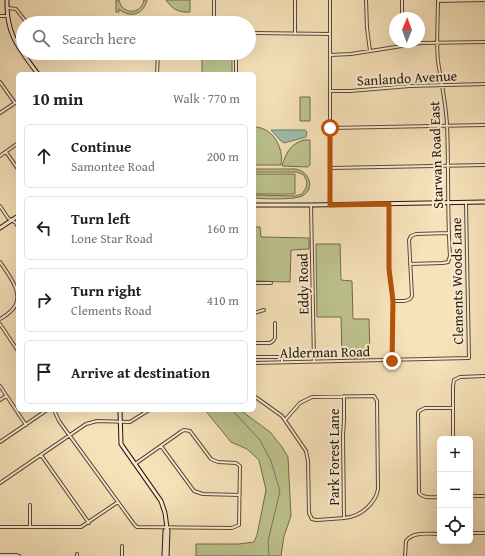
<!DOCTYPE html>
<meta charset="utf-8">
<style>
body{margin:0;font-family:"Gentium Book Plus",serif;background:#f2f2f2;color:#202124}
.controls{position:absolute;right:12px;bottom:12px;display:grid;overflow:hidden;border-radius:6px;box-shadow:0 4px 16px #0002}
.controls button{width:36px;height:36px;display:grid;place-items:center;padding:0;border:0;border-bottom:1px solid #e0e0e0;background:#fff;color:#202124;font:20px sans-serif}
.compass{position:absolute;left:389px;top:12px;width:36px;height:36px;border-radius:50%;background:#fff;box-shadow:0 4px 16px #0002;rotate:1deg}
.stop{position:absolute;width:12px;height:12px;margin:-9px;border:3px solid #b45309;border-radius:50%;background:#fff}
.stop.end{background:#b45309;border-color:#fff;box-shadow:0 1px 4px #0008}
.list{margin:0;padding:0;list-style:none}
h2{display:flex;justify-content:space-between;align-items:center;height:52px;margin:0;padding:0 16px;font-size:17px}
h2 small{font-size:13px;font-weight:400;color:#757577}
.list li{display:grid;grid-template-columns:26px 1fr auto;gap:12px;align-items:center;box-sizing:border-box;height:64px;margin:0 8px 8px;padding:0 8px;border:1px solid #e0e0e0;border-radius:6px}
.list b{display:block;font-size:15px;white-space:nowrap}
.list p{margin:0;font-size:13px;white-space:nowrap;color:#757577}
.list em{font-size:13px;font-style:normal;color:#757577}
.icon{flex:none;width:22px;height:22px;fill:none;stroke:currentColor;stroke-width:2;stroke-linecap:round;stroke-linejoin:round}
.map{position:relative;flex:none;width:485px;height:556px;overflow:hidden}
.search{position:absolute;background:#fff;box-shadow:0 4px 16px #0002;left:16px;top:16px;width:240px;height:44px;display:flex;align-items:center;gap:10px;box-sizing:border-box;padding:0 14px;border-radius:22px;color:#757577;font-size:15px}
.panel{position:absolute;background:#fff;box-shadow:0 4px 16px #0002;left:16px;top:72px;width:240px;height:340px;border-radius:6px}
.map>svg:first-child{display:block}
.green{fill:#bec38e;stroke:#716c4d}
.water{fill:#9ebeac;stroke:#6d7b6c}
.lines{fill:none;stroke-linecap:round;stroke-linejoin:round}
.stream{stroke:#6d7b6c;stroke-width:1}
.street-casing{stroke:#594938;stroke-width:4}
.secondary-casing{stroke:#24160c;stroke-width:5}
.street{stroke:#faecd2;stroke-width:2}
.secondary{stroke:#faecd2;stroke-width:3}
.route{stroke:#b45309;stroke-width:5}
.labels{text-anchor:middle;dominant-baseline:central;stroke-width:4;stroke-linejoin:round;paint-order:stroke}
.street-label{font-size:14px;fill:#24160c;stroke:#faecd2}
</style>
<div class="map">
<svg width="485" height="556" viewBox="0 0 485 556">
<rect width="100%" height="100%" fill="#f7e2ba"/>
<filter id="stains"><feTurbulence type="fractalNoise" baseFrequency=".005" numOctaves="4"/><feColorMatrix values="0 0 0 0 .2 0 0 0 0 .09 0 0 0 0 .02 0 0 0 .5 -.17"/></filter>
<radialGradient id="worn" r=".72"><stop offset=".6" stop-color="#630" stop-opacity="0"/><stop offset="1" stop-color="#630" stop-opacity=".3"/></radialGradient>
<path class="green" d="M116,0H119C122,15 141,15 144,0H147C144,14 130,19 119,9V12H116Z
M166,0H190V12C179,13 172,9 166,0Z
M202,55H232V74H202Z
M300,97H310V121H300Z
M254,127C273,127 284,148 281,165H254Z
M304,140H310V165L308,167L282,166C286,153 290,144 304,140Z
M254,169H295C309,170 316,189 302,196C295,200 263,199 254,198V195L295,196L302,194L306,188L307,182L304,175L297,172H254Z
M254,174H295V194H254Z
M254,227H260L261,237L309,238V249L291,250L290,282L254,281Z
M316,244H340L341,280L352,281L353,319H369L370,358H342L341,317H317Z
M205,410H240L270,432L282,447L288,457L291,516L284,536L281,556H196V544H239L254,542L257,535L266,490L259,460L247,449L231,442Z"/>
<path class="water" d="M271,130H305L307,132L306,137L284,143L281,141Z"/>
<g class="lines">
<path class="stream" d="M232,410L260,440L271,461L280,491L268,541L269,556"/>
<g class="street-casing">
<path id="street" d="M214,0V18L216,23
M366,0L367,28L370,51
M402,0V18
M438,1L485,0
M8,8L16,9L27,23
M0,16H7
M249,33L330,34
M295,34V0
M236,53V74
M330,55L351,54L421,43L485,42
M157,74L158,53
M0,82L15,103
M330,91H350L410,86L485,84
M0,113L18,101
M330,128L485,125
M6,152L18,169
M0,156L18,143
M330,168L485,165
M330,204V0
M389,204V269L393,301L392,361
M311,205L314,362
M0,206L8,218L16,223L18,227
M0,262C9,275 27,297 11,311C8,314 4,317 0,319
M410,264L443,263L448,262L450,256C447,212 449,168 447,125C446,103 441,82 438,61C436,41 438,20 438,0
M254,283H271
M393,301H405L410,299L412,296L409,240L411,236L416,234L448,233
M254,313L264,310
M0,324L18,351
M254,343H270L273,341L275,338V323
M254,357H282V362
M254,363L469,358L466,203
M0,386L26,425
M254,396L282,416L306,451L308,461L309,513L312,519L316,520C327,519 340,519 350,517C363,514 376,502 378,489L377,401L374,396L312,397L300,403L285,420
M344,396V420L343,436L344,517
M0,400L6,396
M54,410L59,421L134,524L137,527L232,528L239,525L240,466L236,463L218,462L211,459L190,431L184,430L182,431L135,464
M453,439V386L454,380L460,377L485,376
M0,442L47,410
M161,446L194,491L203,494L240,495
M41,455L89,523
M0,483L86,424L97,421L130,422L149,410
M470,496H485
M440,497C433,497 424,499 419,493L418,413L419,411L425,408H453
M30,505V527
M0,527H81L118,502
M470,533H485
M122,546V556
M77,554V556
M0,555H16L19,556
M405,556L406,541C413,531 429,534 440,534"/>
</g>
<g class="secondary-casing">
<path id="secondary" d="M7,0C6,34 18,47 38,74
M254,205H311L485,202
M0,228L18,216
M120,410L121,444L161,501L165,513L167,528L168,531L167,556
M164,556L165,531L167,528"/>
</g>
<use href="#street" class="street"/>
<use href="#secondary" class="secondary"/>
</g>
<g class="lines">
<path class="route" d="M330,128V205L389,204V269L393,301L392,361"/>
</g>
<g class="labels">
<g class="street-label">
<text transform="translate(407 78) rotate(-3)">Sanlando Avenue</text>
<text transform="translate(436 155) rotate(-92)">Starwan Road East</text>
<text transform="translate(457 281) rotate(-91)">Clements Woods Lane</text>
<text transform="translate(303 284) rotate(-91)">Eddy Road</text>
<text transform="translate(325 352) rotate(-1)">Alderman Road</text>
<text transform="translate(334 457) rotate(-90)">Park Forest Lane</text>
</g>
</g>
<rect width="100%" height="100%" filter="url(#stains)"/>
<rect width="100%" height="100%" fill="url(#worn)"/>
</svg>
<div class="controls">
<button>+</button>
<button>−</button>
<button><svg class="icon" aria-label="locate" viewBox="0 0 24 24"><circle cx="12" cy="12" r="6"/><path d="M12 2v4M12 18v4M2 12h4M18 12h4"/></svg></button>
</div>
<svg class="compass" viewBox="-18 -18 36 36"><path d="M0-13l5 13h-10z" fill="#e53935"/><path d="M0 13l5-13h-10z" fill="#757577"/></svg>
<div class="stop" style="left:330px;top:128px"></div>
<div class="stop end" style="left:392px;top:361px"></div>
<div class="search"><svg class="icon" aria-label="search" viewBox="0 0 24 24"><circle cx="10" cy="10" r="6"/><path d="M15 15l6 6"/></svg>Search here</div>
<section class="panel">
<h2>10 min<small>Walk · 770 m</small></h2>
<ul class="list">
<li><svg class="icon" aria-label="ahead" viewBox="0 0 24 24"><path d="M12 20V5M6 11l6-6 6 6"/></svg><div><b>Continue</b><p>Samontee Road</p></div><em>200 m</em></li>
<li><svg class="icon" aria-label="left" viewBox="0 0 24 24"><path d="M17 20v-9H6M10 6l-5 5 5 5"/></svg><div><b>Turn left</b><p>Lone Star Road</p></div><em>160 m</em></li>
<li><svg class="icon" aria-label="right" viewBox="0 0 24 24"><path d="M7 20v-9h11M14 6l5 5-5 5"/></svg><div><b>Turn right</b><p>Clements Road</p></div><em>410 m</em></li>
<li><svg class="icon" aria-label="arrive" viewBox="0 0 24 24"><path d="M6 21V4h12l-3 4 3 4H6"/></svg><div><b>Arrive at destination</b></div></li>
</ul>
</section>
</div>
